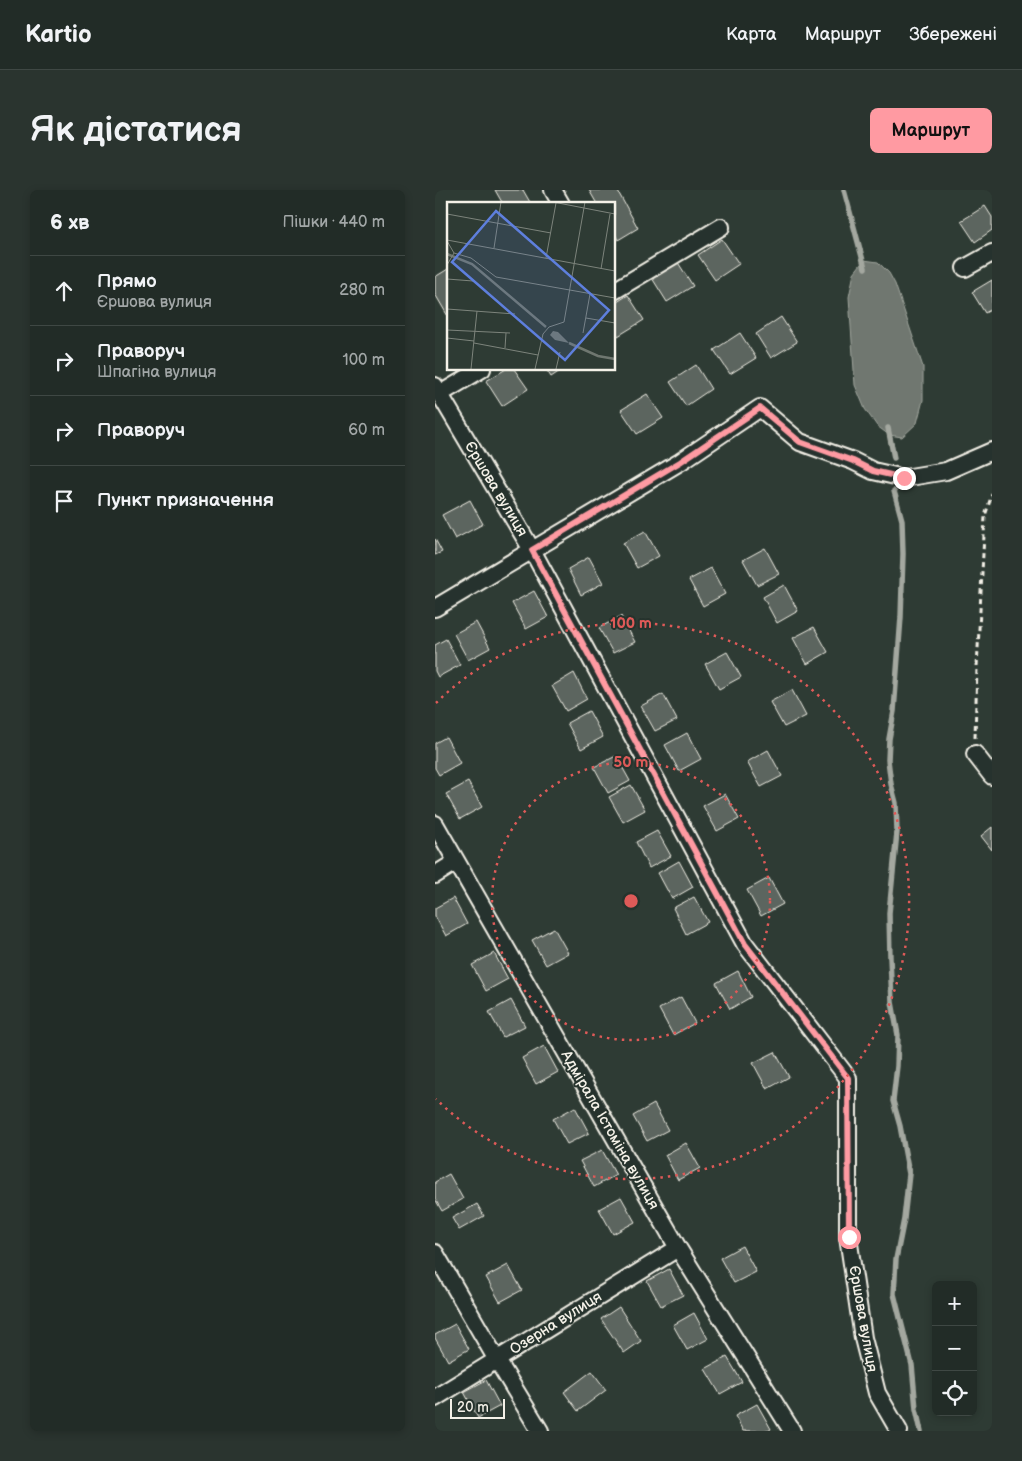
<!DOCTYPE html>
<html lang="uk">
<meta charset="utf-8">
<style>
body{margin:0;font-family:"Balsamiq Sans",sans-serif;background:#2a342f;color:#f1f3f6}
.controls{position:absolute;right:15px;bottom:15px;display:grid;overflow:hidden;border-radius:8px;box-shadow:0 2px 8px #0003}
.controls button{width:45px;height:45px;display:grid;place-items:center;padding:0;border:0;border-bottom:1px solid #3f4844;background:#222c27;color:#f1f3f6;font:25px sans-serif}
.scale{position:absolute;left:15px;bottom:12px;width:55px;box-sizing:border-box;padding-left:5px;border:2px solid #f4f1e8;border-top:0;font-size:14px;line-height:18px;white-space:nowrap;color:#f4f1e8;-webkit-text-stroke:4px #26332d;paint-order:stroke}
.stop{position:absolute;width:15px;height:15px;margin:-11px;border:4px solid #ff9aa2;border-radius:50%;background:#fff}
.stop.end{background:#ff9aa2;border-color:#fff;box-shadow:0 1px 5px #0008}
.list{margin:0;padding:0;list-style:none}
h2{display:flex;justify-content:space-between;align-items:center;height:65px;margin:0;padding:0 20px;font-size:21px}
h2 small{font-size:16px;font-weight:400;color:#a2a7a7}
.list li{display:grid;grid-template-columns:32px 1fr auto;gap:15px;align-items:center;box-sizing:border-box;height:70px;padding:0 20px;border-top:1px solid #3f4844}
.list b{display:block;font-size:19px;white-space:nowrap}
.list p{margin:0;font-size:16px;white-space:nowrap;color:#a2a7a7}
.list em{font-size:16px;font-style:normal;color:#a2a7a7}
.icon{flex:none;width:28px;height:28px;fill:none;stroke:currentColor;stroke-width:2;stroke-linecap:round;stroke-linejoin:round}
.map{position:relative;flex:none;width:557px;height:1241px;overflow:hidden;border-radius:8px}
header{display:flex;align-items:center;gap:30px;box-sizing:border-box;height:70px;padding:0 25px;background:#222c27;border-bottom:1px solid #3f4844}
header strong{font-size:24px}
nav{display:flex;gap:28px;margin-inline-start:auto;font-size:18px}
.intro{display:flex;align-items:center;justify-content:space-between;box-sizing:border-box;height:120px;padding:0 30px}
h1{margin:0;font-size:35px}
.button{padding:12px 22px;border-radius:8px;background:#ff9aa2;color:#111;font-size:18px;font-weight:700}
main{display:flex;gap:30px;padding:0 30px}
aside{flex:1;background:#222c27;border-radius:8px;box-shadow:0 2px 8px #0003}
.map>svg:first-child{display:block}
.water{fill:#6f7770;stroke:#a4a8a0}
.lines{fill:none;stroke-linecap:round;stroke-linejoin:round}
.stream{stroke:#a4a8a0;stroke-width:5.5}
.building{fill:#5c655e;stroke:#f4f1e8}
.minor-casing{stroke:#f4f1e8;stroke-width:20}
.path{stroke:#f4f1e8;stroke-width:3;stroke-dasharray:5 4;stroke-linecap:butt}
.minor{stroke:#26332d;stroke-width:16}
.route{stroke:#ff9aa2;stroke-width:6}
.ring{fill:none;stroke:#de5a58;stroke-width:2.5;stroke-dasharray:2.5 5}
.labels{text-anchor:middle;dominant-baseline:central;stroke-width:4;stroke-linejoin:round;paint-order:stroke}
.street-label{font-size:15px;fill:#f4f1e8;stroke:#26332d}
.inset-river{fill:none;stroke:#6f7770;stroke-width:2.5}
.inset-road{fill:none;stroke:#7d847c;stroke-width:1}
.view{fill:#5e7fdd;fill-opacity:0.15;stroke:#5e7fdd;stroke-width:2.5}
.inset-edge{fill:none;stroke:#f4f1e8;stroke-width:2.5}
.centre{fill:#de5a58;stroke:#26332d;stroke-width:2.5}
.ring-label{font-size:15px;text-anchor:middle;font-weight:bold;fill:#de5a58;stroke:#26332d;stroke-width:4;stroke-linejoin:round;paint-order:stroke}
</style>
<header>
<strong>Kartio</strong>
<nav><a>Карта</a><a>Маршрут</a><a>Збережені</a></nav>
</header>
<div class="intro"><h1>Як дістатися</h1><a class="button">Маршрут</a></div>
<main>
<aside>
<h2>6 хв<small>Пішки · 440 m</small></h2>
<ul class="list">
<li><svg class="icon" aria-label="ahead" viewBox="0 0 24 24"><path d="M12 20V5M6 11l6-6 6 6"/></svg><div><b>Прямо</b><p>Єршова вулиця</p></div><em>280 m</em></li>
<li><svg class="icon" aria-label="right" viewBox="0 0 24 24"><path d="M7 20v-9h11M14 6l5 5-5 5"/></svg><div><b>Праворуч</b><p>Шпагіна вулиця</p></div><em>100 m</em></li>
<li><svg class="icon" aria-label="right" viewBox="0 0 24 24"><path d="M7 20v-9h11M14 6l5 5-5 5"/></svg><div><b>Праворуч</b></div><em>60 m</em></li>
<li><svg class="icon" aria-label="arrive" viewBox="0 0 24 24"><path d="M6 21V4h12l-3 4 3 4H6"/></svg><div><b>Пункт призначення</b></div></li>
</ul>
</aside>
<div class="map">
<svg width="557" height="1241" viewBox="0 0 557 1241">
<rect width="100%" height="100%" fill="#2e3b34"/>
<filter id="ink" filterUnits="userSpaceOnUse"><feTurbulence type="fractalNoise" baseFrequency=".02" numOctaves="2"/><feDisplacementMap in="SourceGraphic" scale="10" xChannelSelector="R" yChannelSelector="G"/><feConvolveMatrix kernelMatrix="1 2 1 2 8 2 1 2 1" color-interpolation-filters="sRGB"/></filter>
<g filter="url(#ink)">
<path class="water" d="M429,70L443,72L454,83L460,94L488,177V210L482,233L467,247L454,245L442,236L430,219L420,195L414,107L419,83Z"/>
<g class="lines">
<path class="stream" d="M409,0L430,78
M453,238L459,268
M459,301L467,330L468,364L466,427L459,521L454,549L453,570L456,594L461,613L462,642L454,723L455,768L457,812L463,845L462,876L458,911L465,936L474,984L469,1029L461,1069L459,1104L477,1175L481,1219L486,1241"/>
</g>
<path class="building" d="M60,0H88L96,14H68Z
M154,0H182L203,38L183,50L179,42V14H162Z
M550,16L557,27V40L540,52L526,31Z
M287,49L304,74L280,90L263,65Z
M242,71L258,96L232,112L217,88Z
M13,79L14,81V128L0,104V87Z
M557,90V119L550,123L537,102Z
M193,105L209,130L183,146L179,139V114Z
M346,127L362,152L336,168L321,144Z
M305,143L321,168L295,184L279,160Z
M261,175L276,199L251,216L235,192Z
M71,179H79L93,199L67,216L51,191Z
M111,179H128L116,187Z
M212,204L228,228L202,244L186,220Z
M35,310L48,334L20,349L7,325Z
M210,341L224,366L202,378L188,353Z
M0,349L7,362L0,365Z
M330,358L344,384L322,395L308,370Z
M154,367L168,393L146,405L133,379Z
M276,378L290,404L268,416L254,390Z
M349,395L363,421L342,433L328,407Z
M99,401L113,427L91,439L77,413Z
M186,426L200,452L178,463L164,438Z
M41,432L55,458L33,470L19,444Z
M379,437L393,462L372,474L358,448Z
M11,449L25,475L3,487L0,481V455Z
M292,462L306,487L284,499L270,474Z
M139,483L152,509L131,521L117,496Z
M357,500L371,526L349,537L335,512Z
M228,504L242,530L220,541L206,516Z
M154,521L168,547L146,559L132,533Z
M252,543L266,569L244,581L230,555Z
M11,547L25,573L4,585L0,578V553Z
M333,560L347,586L326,597L312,572Z
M181,566L195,591L173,603L159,577Z
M33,592L47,617L25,629L11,604Z
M196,595L210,620L188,632L174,607Z
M290,604L304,629L282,641L268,616Z
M557,637V660L546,646Z
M222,641L236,666L214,678L201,652Z
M244,671L258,697L237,709L223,683Z
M334,688L348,714L326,726L312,700Z
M259,707L273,732L251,744L238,718Z
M18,708L32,734L11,746L0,726V718Z
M119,738L133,763L111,775L97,750Z
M59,763L73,789L51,801L37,775Z
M303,781L316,807L295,819L281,793Z
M246,807L260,833L238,845L224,819Z
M76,810L90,836L68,847L54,822Z
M109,856L123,882L101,894L87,868Z
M340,862L354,887L332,899L318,873Z
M219,914L233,940L212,951L198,926Z
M140,917L154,943L132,954L118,929Z
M251,953L265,978L243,990L230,965Z
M167,960L181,985L159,997L145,971Z
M14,984L28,1009L7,1021L0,1009V992Z
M186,1007L200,1032L178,1044L164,1019Z
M42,1014L49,1026L24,1040L17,1028Z
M307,1056L321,1082L299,1093L285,1068Z
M73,1075L87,1100L65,1112L51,1087Z
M234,1079L248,1105L226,1116L212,1091Z
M184,1117L206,1151L189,1163L166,1129Z
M259,1123L273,1149L252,1160L238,1135Z
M20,1134L34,1159L13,1171L0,1148V1145Z
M292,1167L307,1192L285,1204L270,1179Z
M157,1181L171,1200L143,1221L129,1202Z
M51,1190L65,1216L43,1228L29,1202Z
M322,1214L336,1239L333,1241H308L300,1226Z"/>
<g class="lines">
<g class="minor-casing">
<path id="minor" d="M118,0L126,14
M530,78L557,63
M179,101L286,37
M0,196L97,360L310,754L413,888V1047L428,1148L442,1203L464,1241
M5,204L47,179
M0,418L245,272L325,218L365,252L418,271L438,281L469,288L511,281L557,261
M540,564L557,586
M0,634L243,1058L357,1241
M0,685L21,672
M0,1063L62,1170L105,1241
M0,1208L243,1058"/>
</g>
<path class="path" d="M540,548L542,477L550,326L557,304"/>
<use href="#minor" class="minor"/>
</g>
</g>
<g class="lines" filter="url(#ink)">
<path class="route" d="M414,1047L413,888L310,754L97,360L245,272L325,218L365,252L418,271L438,281L469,288"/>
</g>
<g class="ring">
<circle cx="196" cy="711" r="139"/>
<path d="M1 513A278 278 0 1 1 1 909"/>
</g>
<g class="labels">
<g class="street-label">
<text transform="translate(61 299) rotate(59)">Єршова вулиця</text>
<text transform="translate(175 940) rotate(60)">Адмірала Істоміна вулиця</text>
<text transform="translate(428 1129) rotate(80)">Єршова вулиця</text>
<text transform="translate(121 1133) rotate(-32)">Озерна вулиця</text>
</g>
</g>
<g transform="translate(12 12)">
<rect width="168" height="168" fill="#2e3b34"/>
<path d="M106,129L111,130L122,141L108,138L103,133Z" fill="#6f7770"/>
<path class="inset-river" d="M0,52L25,62L99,125M122,141L151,154L168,157"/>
<path class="inset-road" d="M106,0L168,12M0,12L104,31M0,38L168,69M0,39L7,51L0,63M47,46L54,0M7,51L24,56L49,75L168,96M99,56L109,1M154,67L163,12M0,77L26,79M0,107L68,112M139,116L168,121M0,128L63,131M136,131L143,92M0,136L27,139M27,141L91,153M58,146L59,131M24,167L30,109M88,167L96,132L102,125L117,120L138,0M109,167L113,150"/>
<path class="view" d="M49,9L162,108L118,158L5,60Z"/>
<rect width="168" height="168" class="inset-edge"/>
</g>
<circle cx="196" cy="711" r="8" class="centre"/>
<g class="ring-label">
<text x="196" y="438">100 m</text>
<text x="196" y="577">50 m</text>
</g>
</svg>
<div class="controls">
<button>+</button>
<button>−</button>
<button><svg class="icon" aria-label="locate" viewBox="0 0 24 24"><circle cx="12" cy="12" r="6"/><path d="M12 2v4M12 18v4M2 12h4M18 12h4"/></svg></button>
</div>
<div class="scale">20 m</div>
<div class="stop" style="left:414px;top:1047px"></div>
<div class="stop end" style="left:469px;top:288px"></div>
</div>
</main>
